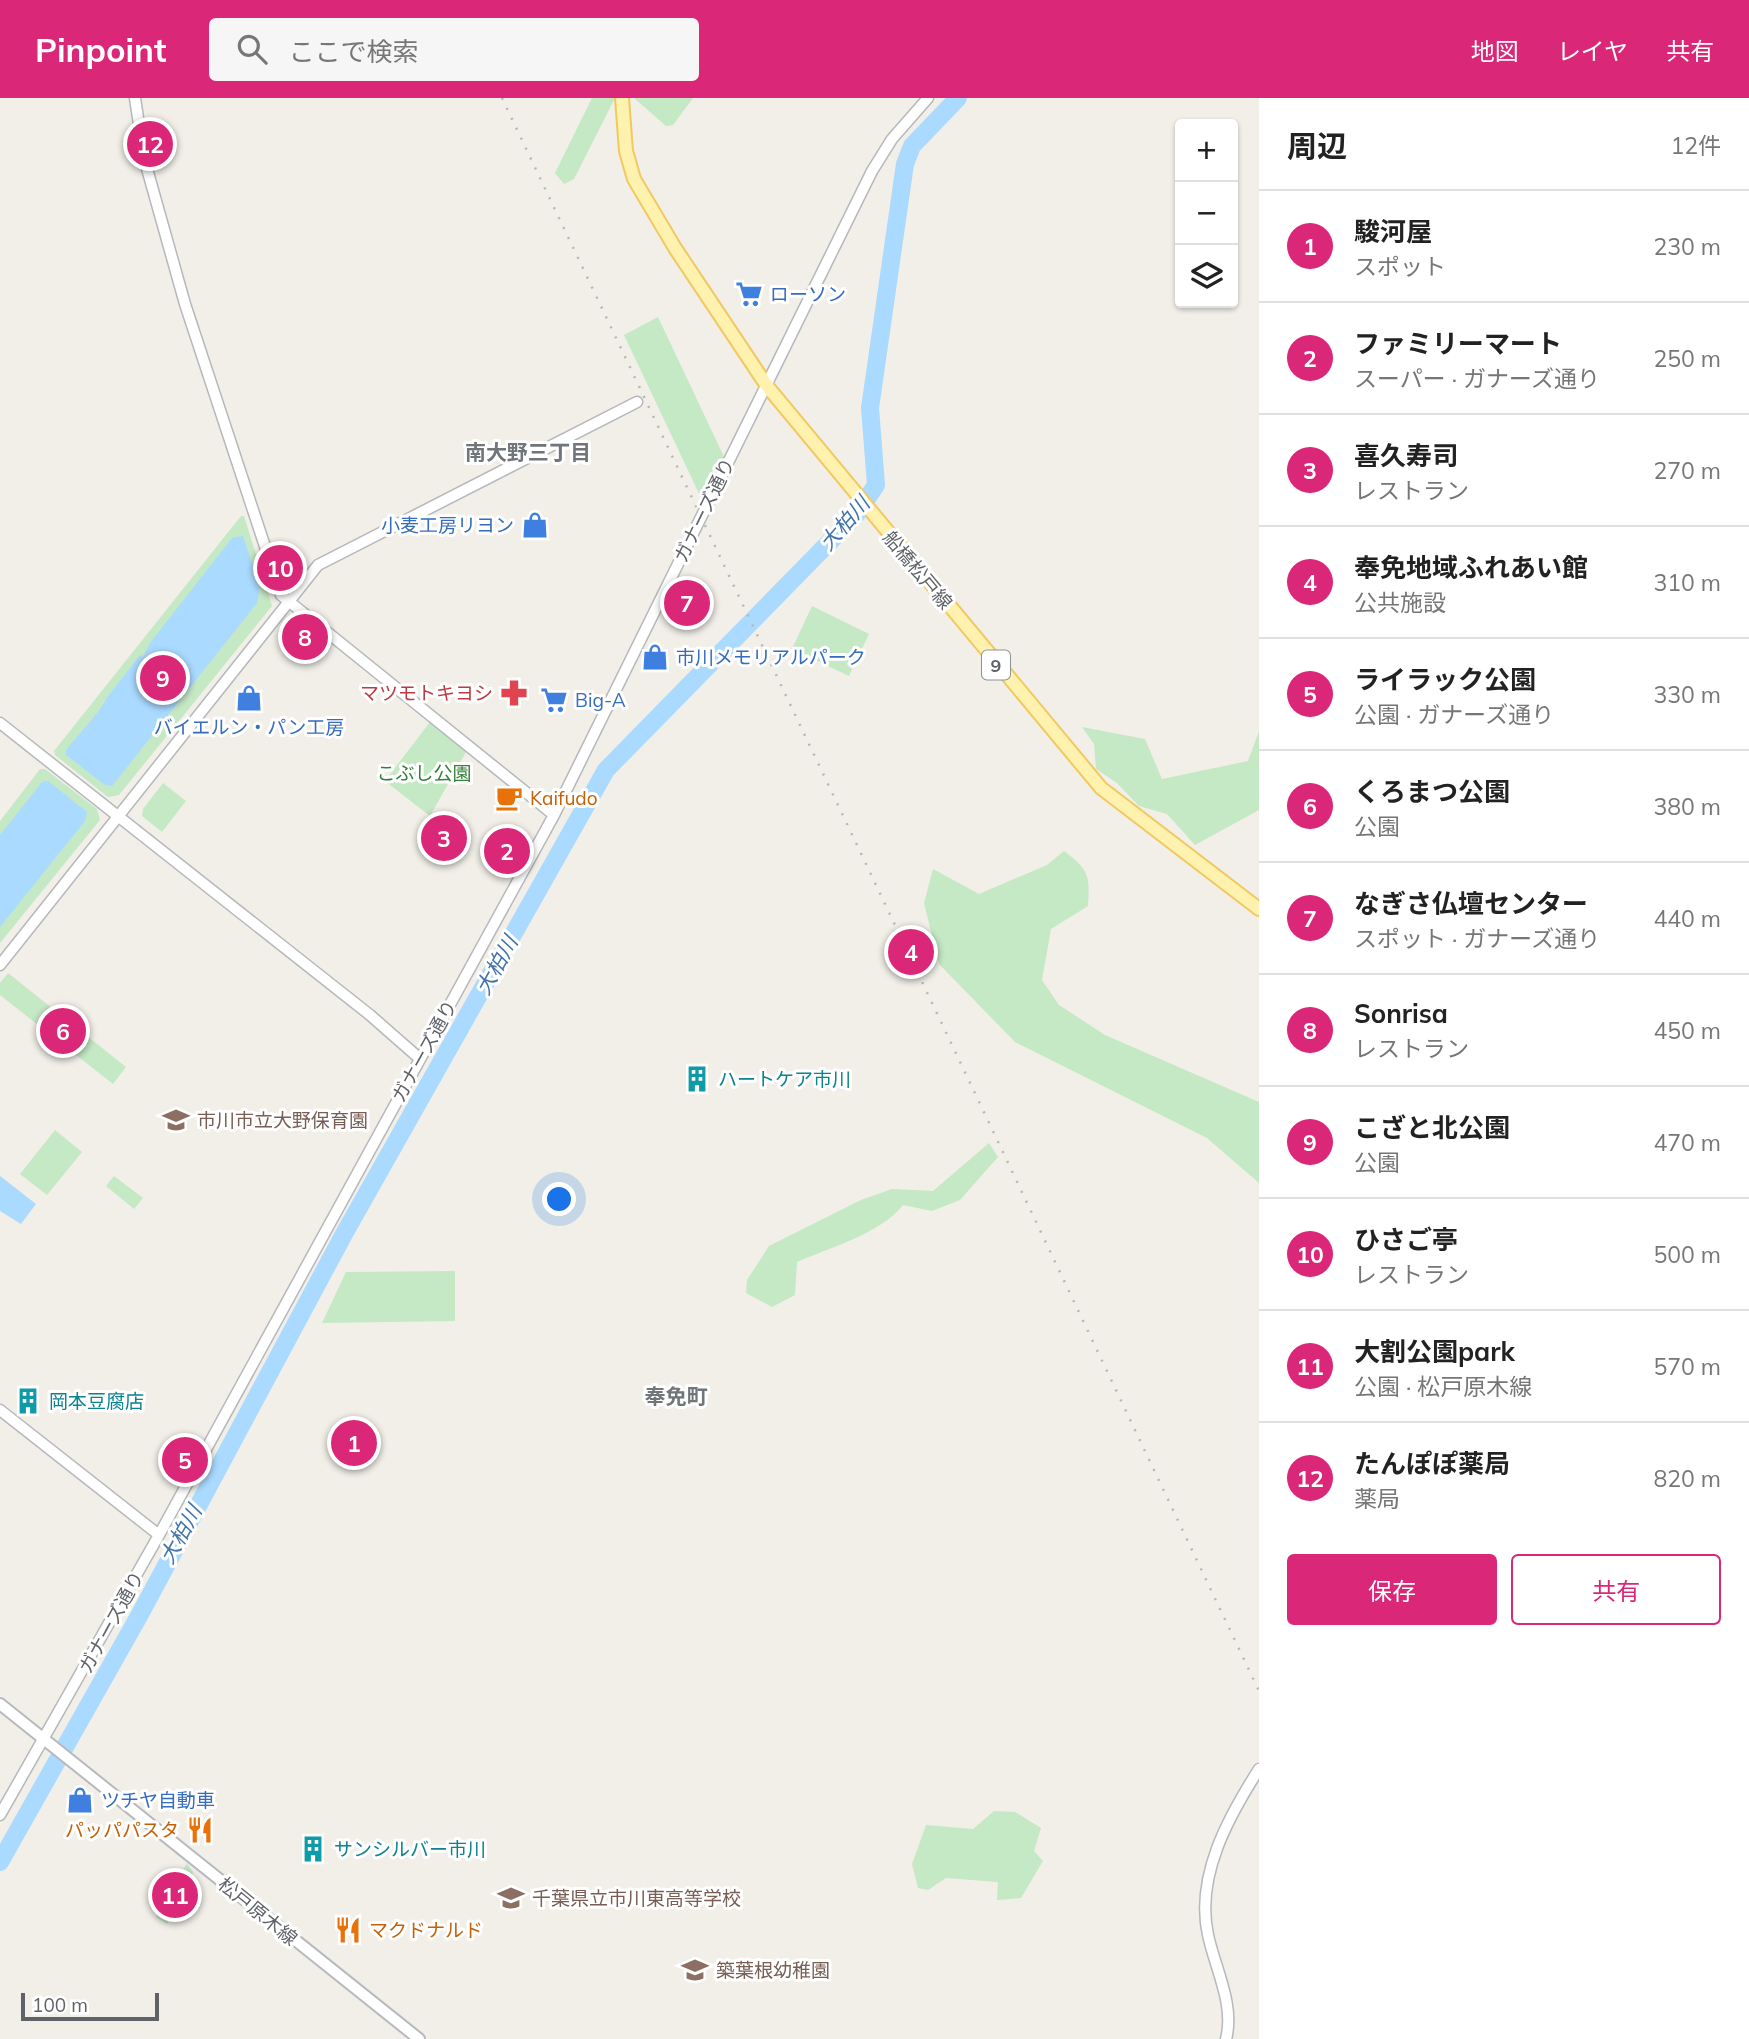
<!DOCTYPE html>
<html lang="ja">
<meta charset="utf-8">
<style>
body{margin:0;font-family:Mulish,"Noto Sans JP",sans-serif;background:#f6f6f6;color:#222}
.controls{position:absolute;right:21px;top:21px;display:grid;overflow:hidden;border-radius:7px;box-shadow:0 2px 5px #0004}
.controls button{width:63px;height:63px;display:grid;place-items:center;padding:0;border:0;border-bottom:2px solid #e0e0e0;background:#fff;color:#222;font:35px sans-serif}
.scale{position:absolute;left:21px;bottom:18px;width:138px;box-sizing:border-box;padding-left:7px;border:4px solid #5f6368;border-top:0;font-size:19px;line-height:24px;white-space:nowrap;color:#5f6368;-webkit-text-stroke:5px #fff;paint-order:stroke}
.you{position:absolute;left:560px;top:1102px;width:24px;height:24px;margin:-18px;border:5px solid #fff;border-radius:50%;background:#1a73e8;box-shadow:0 0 0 10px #1a73e833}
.badge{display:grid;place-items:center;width:46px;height:46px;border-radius:50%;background:#db2777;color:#fff;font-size:23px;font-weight:700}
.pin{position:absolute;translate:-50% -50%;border:4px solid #fff;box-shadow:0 2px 7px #0006}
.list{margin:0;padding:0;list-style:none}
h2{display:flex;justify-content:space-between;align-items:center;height:91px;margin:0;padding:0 28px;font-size:30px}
h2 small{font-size:23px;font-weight:400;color:#767676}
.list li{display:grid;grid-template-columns:46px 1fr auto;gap:21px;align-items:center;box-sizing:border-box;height:112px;padding:0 28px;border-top:2px solid #e0e0e0}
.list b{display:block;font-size:26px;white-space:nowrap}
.list p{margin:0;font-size:23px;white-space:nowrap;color:#767676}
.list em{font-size:23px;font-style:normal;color:#767676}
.actions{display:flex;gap:14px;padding:21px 28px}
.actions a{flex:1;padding:16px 0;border:2px solid #db2777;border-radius:7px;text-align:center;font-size:24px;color:#db2777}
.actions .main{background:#db2777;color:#fff}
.icon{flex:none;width:38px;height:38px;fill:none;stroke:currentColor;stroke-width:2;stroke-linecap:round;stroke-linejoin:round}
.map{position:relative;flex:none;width:1259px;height:1941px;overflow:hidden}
header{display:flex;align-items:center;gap:42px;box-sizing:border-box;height:98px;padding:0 35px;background:#db2777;color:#fff}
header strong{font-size:33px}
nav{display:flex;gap:38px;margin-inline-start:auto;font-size:24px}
.search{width:490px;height:63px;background:#f6f6f6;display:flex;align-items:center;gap:18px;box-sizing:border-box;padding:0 24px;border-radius:7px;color:#767676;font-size:26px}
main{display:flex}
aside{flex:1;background:#fff}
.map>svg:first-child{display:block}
.green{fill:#c5e8c5}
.water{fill:#aadaff}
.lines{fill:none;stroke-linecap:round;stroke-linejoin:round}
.river{stroke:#aadaff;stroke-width:18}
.tertiary-casing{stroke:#b5b8bc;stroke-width:13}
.secondary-casing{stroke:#b6babf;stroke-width:14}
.primary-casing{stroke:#f2c960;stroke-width:16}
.tertiary{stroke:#fff;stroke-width:10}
.secondary{stroke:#fff;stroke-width:10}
.primary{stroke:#fff2af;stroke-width:12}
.rail{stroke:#b6b7b8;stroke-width:2.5;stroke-dasharray:2 9;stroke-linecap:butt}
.labels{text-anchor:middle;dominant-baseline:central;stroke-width:6;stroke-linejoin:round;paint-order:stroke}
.shield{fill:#fff;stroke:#8f9295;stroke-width:2}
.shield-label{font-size:18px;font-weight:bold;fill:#5f6368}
.shop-label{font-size:19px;fill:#366cbe;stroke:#fff;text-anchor:start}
.street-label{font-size:19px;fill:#5f6368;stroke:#fff}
.health-label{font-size:19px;fill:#be3a42;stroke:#fff;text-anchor:end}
.park-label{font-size:19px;fill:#348238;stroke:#fff}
.food-label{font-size:19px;fill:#c56008;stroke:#fff;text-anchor:start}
.culture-label{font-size:19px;fill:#0d838f;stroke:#fff;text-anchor:start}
.education-label{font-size:19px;fill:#785e54;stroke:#fff;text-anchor:start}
.neighbourhood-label{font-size:21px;font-weight:bold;fill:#70757a;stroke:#fff}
.water-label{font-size:21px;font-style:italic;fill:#4174aa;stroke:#fff}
</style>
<header>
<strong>Pinpoint</strong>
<div class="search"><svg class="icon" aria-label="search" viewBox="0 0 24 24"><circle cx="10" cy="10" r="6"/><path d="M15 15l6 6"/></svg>ここで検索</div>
<nav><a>地図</a><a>レイヤ</a><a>共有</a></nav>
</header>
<main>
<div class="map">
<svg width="1259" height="1941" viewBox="0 0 1259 1941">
<rect width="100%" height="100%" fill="#f1efe8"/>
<path class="green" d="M592,0H615L574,81L564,86L555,75Z
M634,0H693L673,27L666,28Z
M658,219L726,363L704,406L624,237Z
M241,418H244L272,508L119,697L108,699L55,657L54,653Z
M812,508L869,536L849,578L792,551Z
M430,624L466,654L430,718L385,683Z
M1082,629L1145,641L1162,681L1248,663L1259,633V712L1195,747L1167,716L1139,708L1117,685L1096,671L1094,646Z
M40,671H45L97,711L100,722L0,845V723Z
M163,685L186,703L162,734L142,718L143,711Z
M1064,753C1089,772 1090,777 1088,808L1051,831L1042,882L1059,907L1105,937L1259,1004V1085L1207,1040L1015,944L939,866L924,805L933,771L979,796L1047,767Z
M8,875L126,969L113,986L0,897V885Z
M55,1032L82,1054L47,1097L20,1076Z
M989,1045L998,1059L960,1102L932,1113L903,1107C880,1136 831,1149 797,1164L795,1197L772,1209L746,1195L747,1182L769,1148L861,1102L892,1091L933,1093Z
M114,1078L143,1100L134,1111L106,1088Z
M455,1173V1223L322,1225L346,1174Z
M994,1713L1015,1714L1041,1730L1034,1753L1043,1763L1021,1800L997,1802L998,1784L946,1780L928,1792L918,1790L912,1766L926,1727L973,1731Z
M187,1765L193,1774L167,1826L156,1819Z"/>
<path class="water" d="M243,438L260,489L257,505L112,688L105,687L66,657V652C75,640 103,611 106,601L140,557L143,559L150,545L232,440Z
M48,683L87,714L85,723L0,829V737L42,684Z
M0,1078L36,1106L21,1126L0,1113Z"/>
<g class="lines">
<path class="river" d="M0,1764L139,1518L344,1136L606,672L856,417L876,387L870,310L905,66L912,48L958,0"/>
<g class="tertiary-casing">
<path id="tertiary" d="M135,0L144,60L185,206L281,497L554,717
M0,625L370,917L419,960
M0,867L318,467L637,304
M0,1312L159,1437
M0,1717L159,1437L554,717L872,73L892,41L928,0
M1226,1941C1235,1907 1215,1870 1208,1837C1195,1778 1229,1718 1259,1671"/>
</g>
<g class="secondary-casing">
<path id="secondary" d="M0,1606L419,1941"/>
</g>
<g class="primary-casing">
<path id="primary" d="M622,0L626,53L634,81L675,150L767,288L1101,690L1259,811"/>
</g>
<use href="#tertiary" class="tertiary"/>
<use href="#secondary" class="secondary"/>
<use href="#primary" class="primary"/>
<path class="rail" d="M502,0L1259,1593"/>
</g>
<defs>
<g id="supermarket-bare" transform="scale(2.1)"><path d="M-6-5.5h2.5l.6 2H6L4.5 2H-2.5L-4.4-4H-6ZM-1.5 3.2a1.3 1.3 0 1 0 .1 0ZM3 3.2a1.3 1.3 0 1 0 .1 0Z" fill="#3f7fe0" stroke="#fff" stroke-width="2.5" paint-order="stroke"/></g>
<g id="shop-bare" transform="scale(2.1)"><path d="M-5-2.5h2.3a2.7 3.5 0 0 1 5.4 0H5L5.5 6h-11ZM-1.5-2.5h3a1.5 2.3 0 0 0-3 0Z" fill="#3f7fe0" stroke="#fff" stroke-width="2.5" paint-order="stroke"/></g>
<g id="pharmacy-bare" transform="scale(2.1)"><path d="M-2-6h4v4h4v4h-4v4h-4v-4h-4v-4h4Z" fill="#e0444e" stroke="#fff" stroke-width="2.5" paint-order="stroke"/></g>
<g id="cafe-bare" transform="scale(2.1)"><path d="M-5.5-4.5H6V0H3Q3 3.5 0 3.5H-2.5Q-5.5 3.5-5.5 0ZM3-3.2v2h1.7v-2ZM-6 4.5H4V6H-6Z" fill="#e8710a" stroke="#fff" stroke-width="2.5" paint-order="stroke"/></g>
<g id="building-bare" transform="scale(2.1)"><path d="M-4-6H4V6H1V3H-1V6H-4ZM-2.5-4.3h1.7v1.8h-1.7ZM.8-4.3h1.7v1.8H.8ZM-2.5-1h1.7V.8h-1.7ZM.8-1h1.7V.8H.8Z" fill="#0f9aa8" stroke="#fff" stroke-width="2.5" paint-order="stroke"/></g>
<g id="school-bare" transform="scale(2.1)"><path d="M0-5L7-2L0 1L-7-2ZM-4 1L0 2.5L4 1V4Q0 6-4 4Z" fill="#8d6e63" stroke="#fff" stroke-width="2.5" paint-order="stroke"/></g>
<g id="restaurant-bare" transform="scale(2.1)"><path d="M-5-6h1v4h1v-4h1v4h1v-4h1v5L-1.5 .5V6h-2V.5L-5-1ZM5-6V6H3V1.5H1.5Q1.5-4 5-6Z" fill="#e8710a" stroke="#fff" stroke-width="2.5" paint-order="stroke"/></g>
</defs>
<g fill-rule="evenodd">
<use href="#supermarket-bare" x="749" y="196"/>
<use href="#shop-bare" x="535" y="427"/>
<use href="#shop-bare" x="655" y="559"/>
<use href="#pharmacy-bare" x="514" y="595"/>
<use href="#shop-bare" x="249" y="600"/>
<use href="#supermarket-bare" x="554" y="602"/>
<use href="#cafe-bare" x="509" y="700"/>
<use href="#building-bare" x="697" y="981"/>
<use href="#school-bare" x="176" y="1022"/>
<use href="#building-bare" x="28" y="1303"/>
<use href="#shop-bare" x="80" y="1702"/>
<use href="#restaurant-bare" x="200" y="1732"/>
<use href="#building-bare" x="313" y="1751"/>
<use href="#school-bare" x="511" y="1800"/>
<use href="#restaurant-bare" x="348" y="1832"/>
<use href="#school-bare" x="695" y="1872"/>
</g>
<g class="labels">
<rect class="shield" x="982" y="552.5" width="28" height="29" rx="5"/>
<g class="shield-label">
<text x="996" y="567">9</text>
</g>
<g class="shop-label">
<text x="770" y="196">ローソン</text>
<text x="514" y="427" text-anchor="end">小麦工房リヨン</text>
<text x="676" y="559">市川メモリアルパーク</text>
<text x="575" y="602">Big-A</text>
<text x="249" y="629" text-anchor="middle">バイエルン・パン工房</text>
<text x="101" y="1702">ツチヤ自動車</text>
</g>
<g class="street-label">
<text transform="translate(704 412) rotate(-64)">ガナーズ通り</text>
<text transform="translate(918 472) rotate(50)">船橋松戸線</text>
<text transform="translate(424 953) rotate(-61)">ガナーズ通り</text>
<text transform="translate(111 1524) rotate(-61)">ガナーズ通り</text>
<text transform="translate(258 1813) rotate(39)">松戸原木線</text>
</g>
<g class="health-label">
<text x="493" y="595">マツモトキヨシ</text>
</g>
<g class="park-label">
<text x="424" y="675">こぶし公園</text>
</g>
<g class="food-label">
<text x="530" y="700">Kaifudo</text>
<text x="179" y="1732" text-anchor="end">パッパパスタ</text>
<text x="369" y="1832">マクドナルド</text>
</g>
<g class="culture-label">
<text x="718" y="981">ハートケア市川</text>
<text x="49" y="1303">岡本豆腐店</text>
<text x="334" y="1751">サンシルバー市川</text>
</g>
<g class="education-label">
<text x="197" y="1022">市川市立大野保育園</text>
<text x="532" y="1800">千葉県立市川東高等学校</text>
<text x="716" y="1872">築葉根幼稚園</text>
</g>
<g class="neighbourhood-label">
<text x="528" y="354">南大野三丁目</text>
<text x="676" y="1298">奉免町</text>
</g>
<g class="water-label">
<text transform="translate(844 425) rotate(-49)">大柏川</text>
<text transform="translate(496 867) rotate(-61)">大柏川</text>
<text transform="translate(180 1436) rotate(-61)">大柏川</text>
</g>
</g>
</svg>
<div class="controls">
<button>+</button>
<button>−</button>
<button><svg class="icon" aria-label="layers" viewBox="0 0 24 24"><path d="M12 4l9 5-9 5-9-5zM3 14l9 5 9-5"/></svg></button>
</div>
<div class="scale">100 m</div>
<div class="you"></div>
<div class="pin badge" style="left:354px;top:1345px">1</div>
<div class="pin badge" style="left:507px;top:753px">2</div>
<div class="pin badge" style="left:444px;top:740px">3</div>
<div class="pin badge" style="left:911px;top:854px">4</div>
<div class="pin badge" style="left:185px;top:1362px">5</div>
<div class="pin badge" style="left:63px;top:933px">6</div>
<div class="pin badge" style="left:687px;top:505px">7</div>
<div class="pin badge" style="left:305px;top:539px">8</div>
<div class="pin badge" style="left:163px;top:580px">9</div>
<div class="pin badge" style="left:280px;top:470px">10</div>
<div class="pin badge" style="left:175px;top:1797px">11</div>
<div class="pin badge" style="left:150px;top:46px">12</div>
</div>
<aside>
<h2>周辺<small>12件</small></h2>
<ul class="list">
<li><span class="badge">1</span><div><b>駿河屋</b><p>スポット</p></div><em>230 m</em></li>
<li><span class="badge">2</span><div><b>ファミリーマート</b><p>スーパー · ガナーズ通り</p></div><em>250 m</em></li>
<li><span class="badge">3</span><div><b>喜久寿司</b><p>レストラン</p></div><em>270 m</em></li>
<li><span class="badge">4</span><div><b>奉免地域ふれあい館</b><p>公共施設</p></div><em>310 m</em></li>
<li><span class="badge">5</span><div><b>ライラック公園</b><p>公園 · ガナーズ通り</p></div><em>330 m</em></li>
<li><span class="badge">6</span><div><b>くろまつ公園</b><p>公園</p></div><em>380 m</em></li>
<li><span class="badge">7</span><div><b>なぎさ仏壇センター</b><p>スポット · ガナーズ通り</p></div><em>440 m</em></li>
<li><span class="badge">8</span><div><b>Sonrisa</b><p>レストラン</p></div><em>450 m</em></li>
<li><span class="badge">9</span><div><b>こざと北公園</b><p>公園</p></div><em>470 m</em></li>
<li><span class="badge">10</span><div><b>ひさご亭</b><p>レストラン</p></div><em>500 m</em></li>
<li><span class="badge">11</span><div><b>大割公園park</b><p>公園 · 松戸原木線</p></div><em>570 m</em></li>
<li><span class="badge">12</span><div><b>たんぽぽ薬局</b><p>薬局</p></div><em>820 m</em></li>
</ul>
<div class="actions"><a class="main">保存</a><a>共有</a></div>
</aside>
</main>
